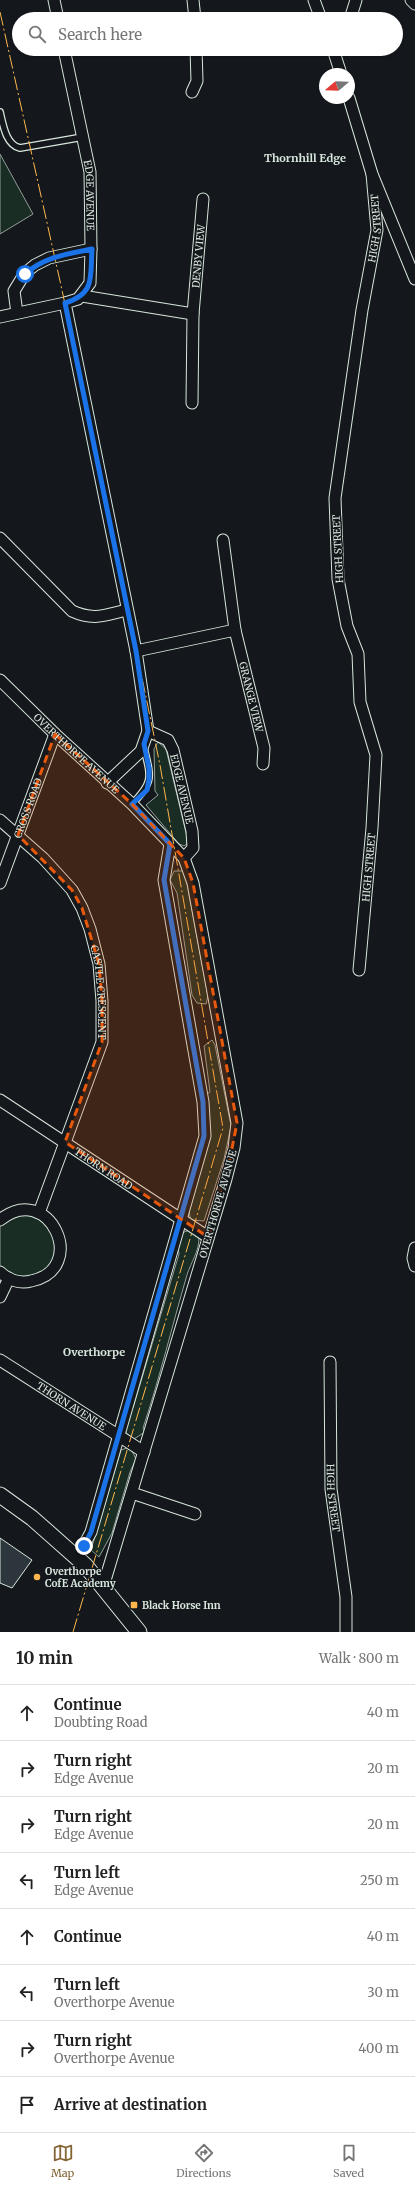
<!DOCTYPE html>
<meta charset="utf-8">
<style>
body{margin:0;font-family:Merriweather,serif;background:#f6f6f6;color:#222}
.compass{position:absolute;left:319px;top:68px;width:36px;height:36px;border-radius:50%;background:#fff;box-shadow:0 1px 3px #0004;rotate:251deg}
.stop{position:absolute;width:12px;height:12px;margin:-9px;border:3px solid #1a73e8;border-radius:50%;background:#fff}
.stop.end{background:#1a73e8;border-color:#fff;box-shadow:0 1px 4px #0008}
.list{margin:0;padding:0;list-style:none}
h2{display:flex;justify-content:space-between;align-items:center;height:52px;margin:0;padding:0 16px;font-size:17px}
h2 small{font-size:13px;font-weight:400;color:#767676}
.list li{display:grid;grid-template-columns:26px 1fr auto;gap:12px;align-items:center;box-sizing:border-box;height:56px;padding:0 16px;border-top:1px solid #e0e0e0}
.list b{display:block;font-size:15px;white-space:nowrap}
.list p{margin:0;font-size:13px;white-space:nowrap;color:#767676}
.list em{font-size:13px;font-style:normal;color:#767676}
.icon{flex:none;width:22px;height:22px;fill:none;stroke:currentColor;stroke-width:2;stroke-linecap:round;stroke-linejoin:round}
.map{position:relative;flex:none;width:415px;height:1632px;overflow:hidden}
.search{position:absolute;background:#fff;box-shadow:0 1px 3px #0004;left:12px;right:12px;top:12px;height:44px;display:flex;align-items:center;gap:10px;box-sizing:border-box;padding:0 14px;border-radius:22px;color:#767676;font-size:15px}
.sheet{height:500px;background:#fff}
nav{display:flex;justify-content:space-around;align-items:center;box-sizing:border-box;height:56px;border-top:1px solid #e0e0e0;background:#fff;font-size:11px;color:#767676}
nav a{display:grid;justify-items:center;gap:2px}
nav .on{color:#856535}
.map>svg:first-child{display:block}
.green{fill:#1a2d24;stroke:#939e99}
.building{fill:#2c363c;stroke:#d8e6dc}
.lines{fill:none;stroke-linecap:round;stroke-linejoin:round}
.lane-casing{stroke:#d8e6dc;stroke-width:8}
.street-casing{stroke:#d8e6dc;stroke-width:13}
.secondary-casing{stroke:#d8e6dc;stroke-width:17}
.lane{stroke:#14181c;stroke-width:5.5}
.street{stroke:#14181c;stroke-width:11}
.secondary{stroke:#14181c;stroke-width:15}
.power{stroke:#ffb74d;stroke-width:1;stroke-dasharray:14 3 2 3;stroke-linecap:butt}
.route{stroke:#1a73e8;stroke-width:5}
.marked{fill:#e8590c;fill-opacity:0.2;stroke:#e8590c;stroke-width:3;stroke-dasharray:8 5;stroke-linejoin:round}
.poi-dot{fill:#ffb74d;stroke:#14181c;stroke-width:1.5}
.labels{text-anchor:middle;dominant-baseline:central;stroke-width:3;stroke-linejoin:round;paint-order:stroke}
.street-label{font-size:10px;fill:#d8e6dc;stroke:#14181c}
.poi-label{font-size:10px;font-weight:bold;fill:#d8e6dc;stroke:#14181c;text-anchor:start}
.neighbourhood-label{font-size:11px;font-weight:bold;fill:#d8e6dc;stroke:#14181c}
</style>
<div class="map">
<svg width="415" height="1632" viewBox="0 0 415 1632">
<rect width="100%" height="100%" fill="#14181c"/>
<path class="green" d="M0,154L33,214L0,234Z
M158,742L166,749L187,837V844L184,846L179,844L146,805L158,795L155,791L154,749Z
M174,871H184L187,883L208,996L206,1004L197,1003L192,995L177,893L170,880Z
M212,1040L215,1045L231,1126L224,1159L204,1221L191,1220C184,1202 202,1170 206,1152C211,1132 210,1114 207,1094L210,1092L204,1046Z
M11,1213L46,1217L60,1254L38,1280L0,1272V1220Z
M189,1230L199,1238C199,1252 191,1262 187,1275C172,1326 160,1377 143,1428L145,1432L134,1439L125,1432L130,1411L133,1408L179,1254L178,1247L182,1233Z
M127,1448L132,1451L136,1459L130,1472L112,1533L99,1557L91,1550L121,1450Z"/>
<path class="building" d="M0,1538L32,1560L12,1588L0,1583Z"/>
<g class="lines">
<g class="lane-casing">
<path id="lane" d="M0,112C3,125 6,145 20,148L83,137
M132,804C154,782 151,777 144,748"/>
</g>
<g class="street-casing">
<g id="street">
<path d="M54,0L58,19"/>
<path d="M193,0L195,19"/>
<path d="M314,0L321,19"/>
<path d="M411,0L415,4"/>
<path d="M350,19L356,0"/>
<path id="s1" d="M64,49L90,172L91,249L90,283L78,299L65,303L136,651L148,731L141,751L107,783"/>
<path d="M333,49L341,74"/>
<path d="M192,92L197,81L196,49"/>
<path d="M349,98L372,174L415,279"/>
<path d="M82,296L193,314"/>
<path d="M17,313L14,291L25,273L35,265L49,258L91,249"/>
<path d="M0,317L65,303"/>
<path id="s2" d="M192,403L193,314L203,199"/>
<path d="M0,538L72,611C94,621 105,615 127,610"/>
<path d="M223,540L235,630"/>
<path id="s3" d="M136,651L235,630L264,748L263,764"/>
<path id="s4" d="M0,680L55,734L132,804L184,858L193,883L237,1123L234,1148L226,1179L103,1587"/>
<path id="s5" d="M148,731L168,740L173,750L192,831L193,848L184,858"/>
<path id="s6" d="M0,820L43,858L72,890L82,908L90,929L99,964L102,1001V1042L39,1213"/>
<path id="s7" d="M0,883L55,734"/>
<path id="s8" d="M359,970L372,828L376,755L360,702L358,654L347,626L338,579L335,498L362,310L377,230L372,174"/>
<path id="s9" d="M0,1100L208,1237"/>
<path d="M0,1220C49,1180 90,1269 31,1281C20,1284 8,1280 0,1272"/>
<path d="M415,1248L413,1258L415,1266"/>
<path d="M0,1297L9,1278"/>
<path id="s10" d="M0,1360L144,1452"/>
<path id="s11" d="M330,1362L331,1489L346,1597V1632"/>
<path d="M132,1493L195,1514"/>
<path d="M75,1555L84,1545L91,1532L205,1136L203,1102L164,880L170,844"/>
</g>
</g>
<g class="secondary-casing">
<path id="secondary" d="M0,1495L32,1518L85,1565L139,1632"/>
</g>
<use href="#lane" class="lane"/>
<use href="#street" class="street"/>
<use href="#secondary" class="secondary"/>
<path class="power" d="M0,12L62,290L160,765L223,1128L73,1632"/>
</g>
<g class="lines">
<path class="route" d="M25,274C44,257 67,254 92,249C90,276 96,294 65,303L136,651L148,731L144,744L149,768V780L147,790L132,804L170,844L164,880L203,1102L204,1136L91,1532L84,1546"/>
</g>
<path class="marked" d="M55,734L132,804L184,858L193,883L237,1123L226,1179L208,1237L65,1142L102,1042V1001L99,964L82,908L72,890L18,835Z"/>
<g class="poi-dot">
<circle cx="37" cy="1577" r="4"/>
<rect x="130" y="1601" width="8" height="8" rx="2"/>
</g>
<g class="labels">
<g class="street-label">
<text stroke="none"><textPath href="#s1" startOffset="149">EDGE AVENUE</textPath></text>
<text stroke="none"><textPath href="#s8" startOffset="751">HIGH STREET</textPath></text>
<text stroke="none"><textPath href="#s2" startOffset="147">DENBY VIEW</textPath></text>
<text transform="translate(338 549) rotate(-93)">HIGH STREET</text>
<text stroke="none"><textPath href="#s3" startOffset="170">GRANGE VIEW</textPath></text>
<text stroke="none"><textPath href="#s4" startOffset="106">OVERTHORPE AVENUE</textPath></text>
<text stroke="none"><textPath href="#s5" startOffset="73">EDGE AVENUE</textPath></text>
<text stroke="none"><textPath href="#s7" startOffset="80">CROSS ROAD</textPath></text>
<text stroke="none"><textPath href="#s8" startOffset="103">HIGH STREET</textPath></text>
<text stroke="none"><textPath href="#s6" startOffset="208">CASTLE CRESCENT</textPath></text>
<text stroke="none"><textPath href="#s9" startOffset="124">THORN ROAD</textPath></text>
<text transform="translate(218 1204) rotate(-74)">OVERTHORPE AVENUE</text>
<text stroke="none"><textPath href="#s10" startOffset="85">THORN AVENUE</textPath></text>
<text stroke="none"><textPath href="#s11" startOffset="136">HIGH STREET</textPath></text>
</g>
<g class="poi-label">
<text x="45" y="1571">Overthorpe<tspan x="45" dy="12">CofE Academy</tspan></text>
<text x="142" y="1605">Black Horse Inn</text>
</g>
<g class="neighbourhood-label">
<text x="305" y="158">Thornhill Edge</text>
<text x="94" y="1352">Overthorpe</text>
</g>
</g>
</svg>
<svg class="compass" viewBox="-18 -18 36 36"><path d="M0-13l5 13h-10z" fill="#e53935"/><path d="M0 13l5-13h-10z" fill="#767676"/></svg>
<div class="stop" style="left:25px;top:274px"></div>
<div class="stop end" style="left:84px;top:1546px"></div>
<div class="search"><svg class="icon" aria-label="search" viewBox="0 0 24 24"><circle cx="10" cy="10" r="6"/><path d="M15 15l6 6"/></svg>Search here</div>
</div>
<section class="sheet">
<h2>10 min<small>Walk · 800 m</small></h2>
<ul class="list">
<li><svg class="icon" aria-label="ahead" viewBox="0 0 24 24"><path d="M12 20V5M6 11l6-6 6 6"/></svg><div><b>Continue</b><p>Doubting Road</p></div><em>40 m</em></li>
<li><svg class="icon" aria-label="right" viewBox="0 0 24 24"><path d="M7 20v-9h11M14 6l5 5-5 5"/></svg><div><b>Turn right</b><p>Edge Avenue</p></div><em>20 m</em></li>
<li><svg class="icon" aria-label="right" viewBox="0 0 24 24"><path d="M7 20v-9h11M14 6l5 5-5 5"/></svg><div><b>Turn right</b><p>Edge Avenue</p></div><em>20 m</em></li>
<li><svg class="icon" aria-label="left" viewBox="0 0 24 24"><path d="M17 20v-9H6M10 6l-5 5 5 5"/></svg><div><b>Turn left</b><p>Edge Avenue</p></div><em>250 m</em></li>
<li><svg class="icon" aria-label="ahead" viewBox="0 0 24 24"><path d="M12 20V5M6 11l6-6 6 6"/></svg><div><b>Continue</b></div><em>40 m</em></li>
<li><svg class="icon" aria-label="left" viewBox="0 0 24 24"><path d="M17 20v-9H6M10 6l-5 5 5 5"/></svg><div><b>Turn left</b><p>Overthorpe Avenue</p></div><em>30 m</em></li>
<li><svg class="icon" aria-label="right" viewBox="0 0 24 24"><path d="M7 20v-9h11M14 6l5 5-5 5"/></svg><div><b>Turn right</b><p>Overthorpe Avenue</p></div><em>400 m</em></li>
<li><svg class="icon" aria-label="arrive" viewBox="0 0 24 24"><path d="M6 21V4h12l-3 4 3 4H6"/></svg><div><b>Arrive at destination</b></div></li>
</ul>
</section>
<nav>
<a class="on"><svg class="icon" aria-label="map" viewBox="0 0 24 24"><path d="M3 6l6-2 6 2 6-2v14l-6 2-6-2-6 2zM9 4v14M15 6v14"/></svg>Map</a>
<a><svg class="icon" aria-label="directions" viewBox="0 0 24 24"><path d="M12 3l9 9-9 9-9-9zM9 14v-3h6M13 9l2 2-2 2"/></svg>Directions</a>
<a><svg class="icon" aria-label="saved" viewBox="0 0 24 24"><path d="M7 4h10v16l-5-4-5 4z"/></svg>Saved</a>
</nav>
